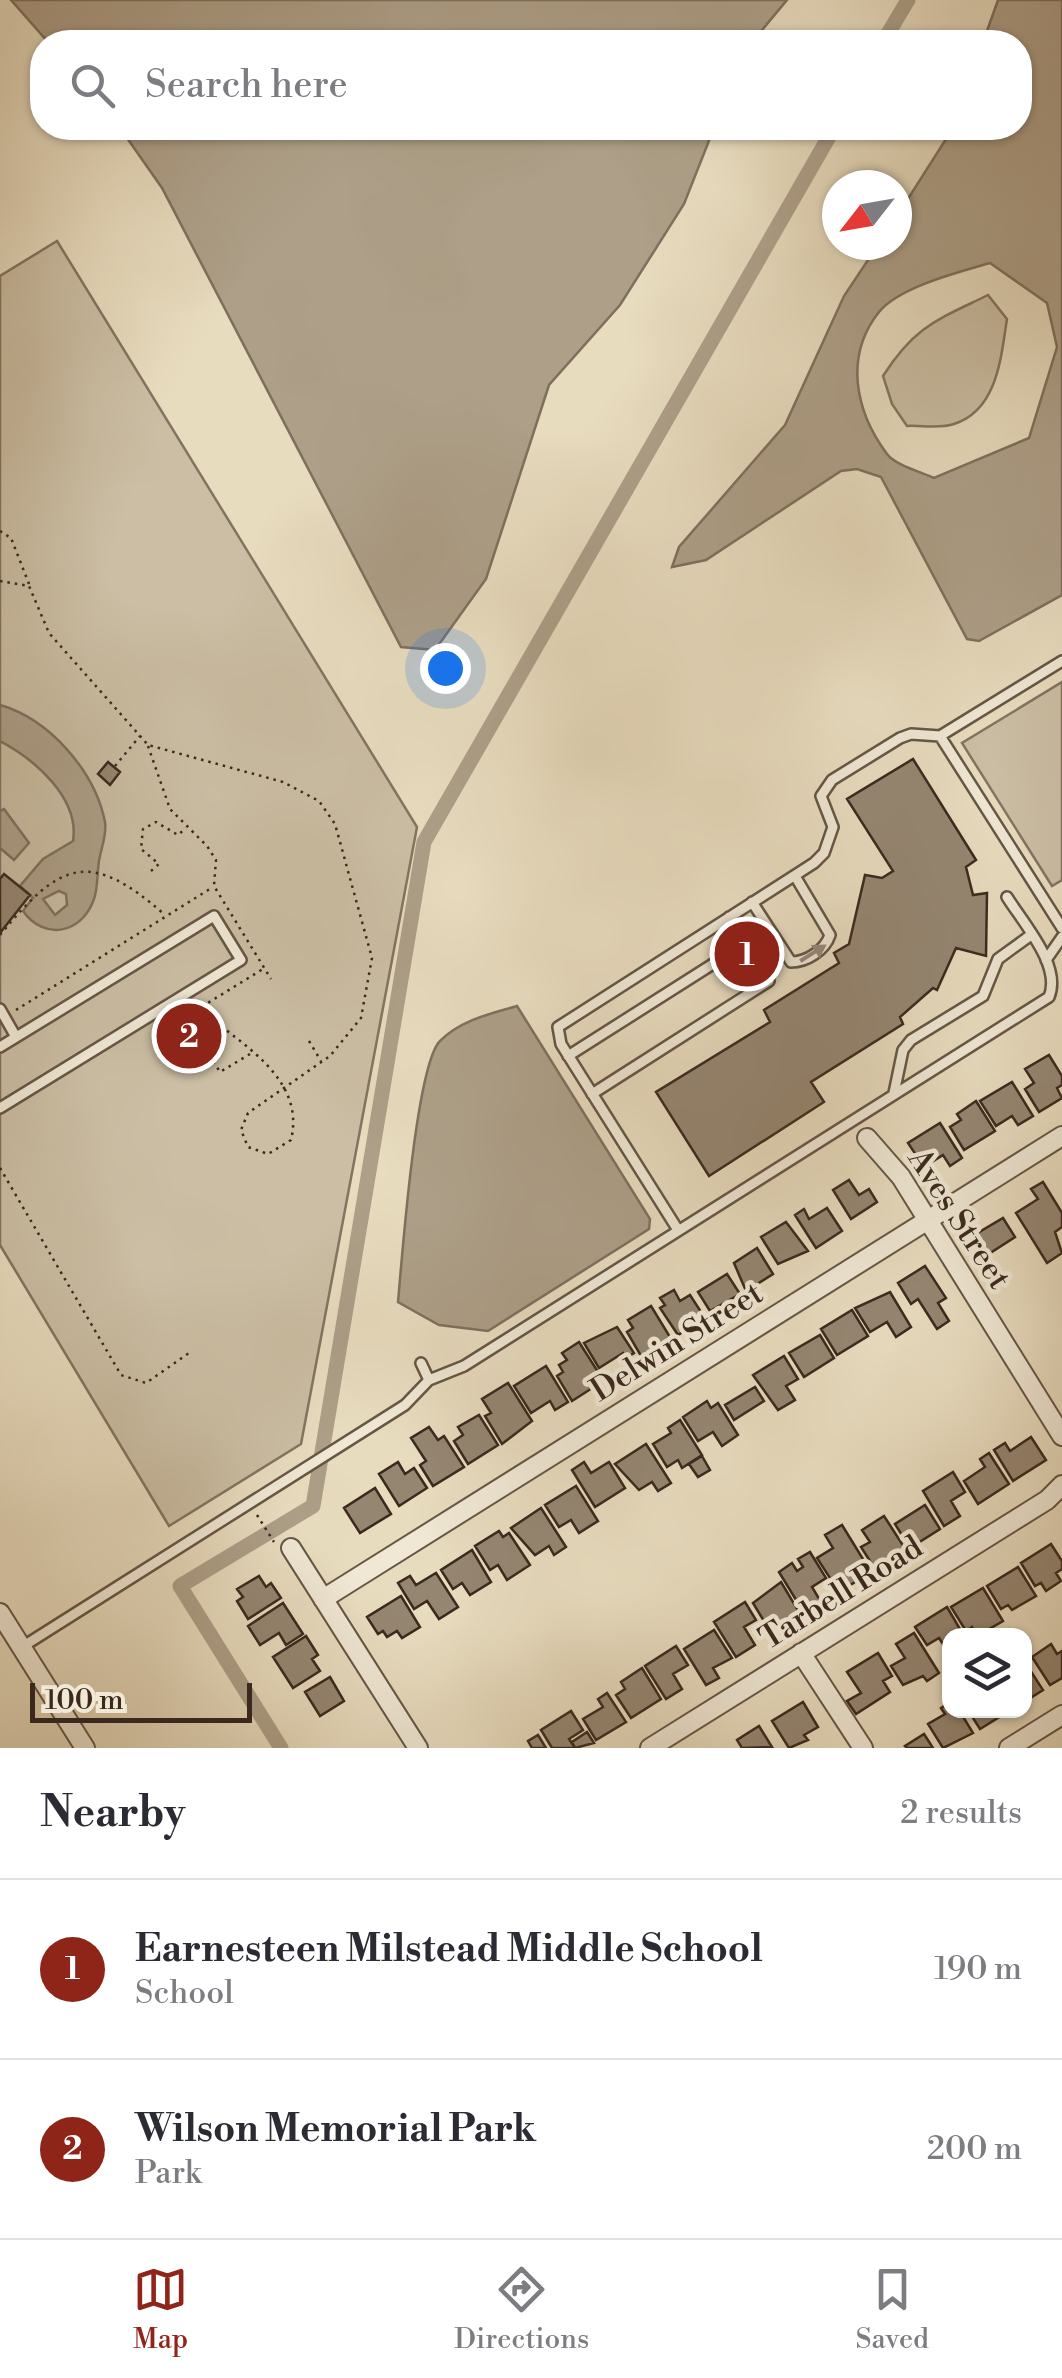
<!DOCTYPE html>
<style>
body{margin:0;font-family:"Libre Bodoni",serif;background:#f7f7f7;color:#2b2b33}
.controls{position:absolute;right:30px;bottom:30px;display:grid;overflow:hidden;border-radius:20px;box-shadow:0 2px 8px #0004}
.controls button{width:90px;height:90px;display:grid;place-items:center;padding:0;border:0;border-bottom:2px solid #e1e1e2;background:#fff;color:#2b2b33;font:50px sans-serif}
.compass{position:absolute;left:822px;top:170px;width:90px;height:90px;border-radius:50%;background:#fff;box-shadow:0 2px 8px #0004;rotate:239deg}
.scale{position:absolute;left:30px;bottom:25px;width:222px;box-sizing:border-box;padding-left:10px;border:5px solid #3b291e;border-top:0;font-size:28px;line-height:35px;white-space:nowrap;color:#3b291e;-webkit-text-stroke:8px #f0e8d5;paint-order:stroke}
.you{position:absolute;left:445px;top:668px;width:35px;height:35px;margin:-25px;border:8px solid #fff;border-radius:50%;background:#1a73e8;box-shadow:0 0 0 15px #1a73e833}
.badge{display:grid;place-items:center;width:65px;height:65px;border-radius:50%;background:#8f2418;color:#fff;font-size:32px;font-weight:700}
.pin{position:absolute;translate:-50% -50%;border:5px solid #fff;box-shadow:0 2px 10px #0006}
.list{margin:0;padding:0;list-style:none}
h2{display:flex;justify-content:space-between;align-items:center;height:130px;margin:0;padding:0 40px;font-size:42px}
h2 small{font-size:32px;font-weight:400;color:#7c7c81}
.list li{display:grid;grid-template-columns:65px 1fr auto;gap:30px;align-items:center;box-sizing:border-box;height:180px;padding:0 40px;border-top:2px solid #e1e1e2}
.list b{display:block;font-size:38px;white-space:nowrap}
.list p{margin:0;font-size:32px;white-space:nowrap;color:#7c7c81}
.list em{font-size:32px;font-style:normal;color:#7c7c81}
.icon{flex:none;width:55px;height:55px;fill:none;stroke:currentColor;stroke-width:2;stroke-linecap:round;stroke-linejoin:round}
.map{position:relative;flex:none;width:1062px;height:1748px;overflow:hidden}
.search{position:absolute;background:#fff;box-shadow:0 2px 8px #0004;left:30px;right:30px;top:30px;height:110px;display:flex;align-items:center;gap:25px;box-sizing:border-box;padding:0 35px;border-radius:40px;color:#7c7c81;font-size:38px}
.sheet{height:490px;background:#fff}
nav{display:flex;justify-content:space-around;align-items:center;box-sizing:border-box;height:140px;border-top:2px solid #e1e1e2;background:#fff;font-size:28px;color:#7c7c81}
nav a{display:grid;justify-items:center;gap:5px}
nav .on{color:#8f2418}
.map>svg:first-child{display:block}
.green{fill:#cbbea4;stroke:#837461;stroke-width:2.5}
.water{fill:#ad9f88;stroke:#7f705e;stroke-width:2.5;fill-rule:evenodd}
.lines{fill:none;stroke-linecap:round;stroke-linejoin:round}
.canal{stroke:#ad9f88;stroke-width:15}
.building{fill:#958672;stroke:#3b291e;stroke-width:2.5}
.lane-casing{stroke:#665646;stroke-width:14}
.street-casing{stroke:#665646;stroke-width:22}
.path{stroke:#3b291e;stroke-width:2.5;stroke-dasharray:2.5 5;stroke-linecap:butt}
.lane{stroke:#f0e8d5;stroke-width:9}
.street{stroke:#f0e8d5;stroke-width:18}
.oneway{fill:#96887a}
.labels{text-anchor:middle;dominant-baseline:central;stroke-width:9;stroke-linejoin:round;paint-order:stroke}
.street-label{font-size:32px;fill:#3b291e;stroke:#f0e8d5}
</style>
<div class="map">
<svg width="1062" height="1748" viewBox="0 0 1062 1748">
<rect width="100%" height="100%" fill="#e8dcbf"/>
<filter id="stains"><feTurbulence type="fractalNoise" baseFrequency=".002" numOctaves="4"/><feColorMatrix values="0 0 0 0 .2 0 0 0 0 .09 0 0 0 0 .02 0 0 0 .5 -.17"/></filter>
<radialGradient id="worn" r=".72"><stop offset=".6" stop-color="#630" stop-opacity="0"/><stop offset="1" stop-color="#630" stop-opacity=".3"/></radialGradient>
<path class="green" d="M57,241L417,827L301,1444L169,1526L0,1245V276Z
M988,295L1007,319C1001,356 998,410 954,424C941,429 920,425 907,426L892,404L883,376C915,326 937,320 988,295Z
M1062,682V880L1052,886L962,743Z"/>
<path class="water" d="M11,0H787L752,42H48Z
M998,0H1062V595L979,641L967,639L881,477L857,469L841,471L706,560L672,567L679,547L785,425L844,296L878,245H897V216L953,128H1020V42H983ZM990,263L1047,303L1057,347L1029,438L934,478C921,472 895,465 887,454C855,411 844,356 879,312C899,287 959,272 990,263Z
M120,128H714L684,204L620,305L549,385L486,579L435,650L401,647L162,188Z
M0,705C49,719 95,771 105,822C107,835 101,848 99,861C97,873 98,888 94,899C82,934 44,941 23,911L33,898L20,886L43,859L73,841C80,798 34,759 0,741ZM59,891L66,894L67,905L55,915L43,899Z
M4,809L29,843L14,860L0,848V811Z
M517,1006L650,1219L649,1229L488,1331L439,1325L398,1302C402,1258 416,1065 440,1041C461,1020 490,1014 517,1006Z"/>
<g class="lines">
<path class="canal" d="M883,42L908,0
M281,1748L180,1586L313,1506L424,842L834,128"/>
</g>
<path class="building" d="M913,759L976,860L966,867L973,895L987,893L986,956L956,948L937,990L933,988L900,1017L903,1024L811,1082L824,1102L709,1176L656,1092L770,1022L764,1010L839,963L834,953L849,944L865,875L882,878L893,871L847,799Z
M108,762L120,772L110,785L98,774Z
M4,874L30,895L0,933V879Z
M1049,1055L1062,1076V1085L1057,1088L1062,1098L1039,1112L1025,1089L1034,1083L1025,1069Z
M1012,1082L1033,1116L1018,1125L1012,1116L996,1126L980,1101Z
M976,1101L995,1131L964,1150L950,1127L961,1120L957,1114Z
M940,1123L962,1158L950,1166L943,1155L924,1167L908,1143Z
M849,1180L859,1195L869,1189L877,1202L851,1219L833,1190Z
M1043,1182L1062,1213V1227L1055,1232L1062,1253L1047,1263L1016,1213L1038,1199L1031,1189Z
M827,1208L842,1231L816,1248L795,1215L804,1209L809,1219Z
M1003,1218L1015,1237L984,1257L971,1237Z
M786,1222L808,1251L778,1264L761,1237Z
M757,1248L773,1274L746,1291L734,1263Z
M925,1266L946,1298L938,1303L949,1321L937,1329L918,1299L911,1304L898,1283Z
M727,1274L740,1294L710,1311L698,1292Z
M674,1290L680,1301L690,1295L705,1318L678,1335L660,1308L665,1305L660,1298Z
M890,1292L911,1327L896,1337L887,1322L870,1332L855,1308Z
M651,1306L670,1337L641,1356L627,1332L633,1328L628,1320Z
M852,1310L868,1336L837,1355L821,1329Z
M617,1327L634,1353L626,1358L623,1353L599,1368L584,1343Z
M820,1335L834,1358L804,1377L789,1353Z
M579,1342L600,1375L593,1379L597,1385L572,1401L557,1376L563,1372L559,1365L567,1360L562,1353Z
M784,1356L798,1379L786,1386L795,1400L778,1410L753,1375Z
M546,1366L568,1402L555,1410L550,1401L531,1413L514,1386Z
M508,1383L532,1421L502,1444L485,1416L491,1413L482,1399Z
M755,1387L764,1401L734,1420L725,1405Z
M707,1401L711,1408L718,1403L738,1435L722,1446L713,1432L698,1441L683,1417Z
M479,1415L498,1445L468,1464L454,1441L463,1435L458,1427Z
M680,1420L702,1455L682,1468L678,1460L667,1467L653,1444L671,1433L668,1428Z
M429,1427L438,1440L444,1436L464,1467L433,1486L420,1465L426,1461L411,1438Z
M1031,1437L1046,1460L1013,1481L994,1450L1005,1443L1010,1451Z
M646,1444L671,1483L658,1491L652,1482L639,1490L615,1464Z
M989,1453L1009,1484L978,1504L964,1481L985,1467L980,1459Z
M702,1456L710,1470L698,1477L689,1464Z
M398,1462L405,1474L414,1468L427,1488L399,1506L379,1474Z
M584,1462L591,1473L609,1462L625,1488L595,1507L572,1470Z
M953,1472L965,1492L951,1501L960,1516L944,1526L923,1491Z
M576,1486L598,1521L579,1533L571,1520L559,1527L545,1505Z
M375,1488L391,1514L360,1533L344,1508Z
M925,1505L940,1529L910,1548L895,1524Z
M541,1508L566,1547L554,1555L549,1546L535,1555L511,1528Z
M884,1516L906,1550L875,1569L861,1547L870,1542L862,1530Z
M842,1525L871,1572L839,1592L817,1558L833,1548L825,1535Z
M499,1531L503,1537L509,1533L530,1565L507,1580L498,1565L490,1570L475,1546Z
M1051,1544L1062,1561V1569L1056,1573L1061,1581L1046,1591L1041,1583L1035,1586L1021,1563Z
M472,1550L491,1582L470,1595L462,1583L453,1589L441,1570Z
M810,1552L826,1578L812,1587L821,1602L804,1613L779,1572L792,1563L797,1571L803,1567L798,1559Z
M1018,1567L1036,1596L1012,1610L1008,1605L1001,1609L987,1586Z
M436,1573L458,1607L439,1619L427,1601L414,1609L398,1583L410,1576L416,1585Z
M259,1576L266,1587L271,1583L281,1598L248,1619L237,1601L243,1597L237,1589Z
M781,1582L799,1612L770,1631L753,1603Z
M983,1588L1003,1621L977,1636L972,1627L966,1631L951,1607Z
M401,1596L420,1627L402,1638L397,1631L387,1637L383,1631L378,1634L367,1617Z
M745,1602L756,1620L744,1627L755,1645L736,1657L714,1622Z
M283,1603L303,1634L286,1645L279,1633L260,1645L248,1626Z
M947,1607L964,1636H950V1655L939,1638L927,1645L915,1627Z
M714,1630L732,1658L713,1668L719,1678L706,1685L684,1649Z
M914,1633L939,1673L927,1681L923,1676L903,1685L891,1666L905,1658L896,1644Z
M306,1636L318,1655L312,1659L320,1671L293,1688L273,1657Z
M1051,1644L1057,1654L1062,1651V1678L1050,1685L1032,1657Z
M676,1646L688,1665L673,1674L682,1689L666,1699L645,1666Z
M878,1653L892,1676L883,1681L890,1692L856,1714L847,1701L861,1693L847,1672Z
M642,1668L661,1699L631,1718L616,1695L625,1689L621,1682Z
M1030,1670L1043,1690L1024,1702V1674Z
M330,1677L344,1701L320,1716L305,1692Z
M607,1693L626,1722L596,1740L583,1719L603,1707L598,1699Z
M803,1702L818,1727L804,1735L808,1740L789,1748L772,1721Z
M950,1702V1710H959L973,1733L943,1748L928,1724L945,1714L941,1708Z
M968,1710H1009V1711L980,1729Z
M571,1711L583,1730L569,1739L575,1748H552L541,1730Z
M759,1726L772,1747L742,1748L737,1740Z
M587,1732L594,1743L575,1748L572,1742Z
M924,1734L933,1748H907L905,1746Z
M538,1735L546,1748H532L528,1741Z"/>
<g class="lines">
<g class="lane-casing">
<path id="lane" d="M940,736L1062,661
M752,902L791,962C807,962 825,950 830,935L795,876
M1046,960L1062,937
M0,1009L16,1037
M0,1047L214,916L241,960L0,1108
M568,1056L746,943
M894,1093L903,1050L911,1040L983,996L998,959L1031,935
M592,1094L769,981L729,917
M678,1230L561,1044L558,1027L814,863L824,853L833,827L821,796L832,780L900,738L911,734L940,736L1062,928
M429,1380L464,1366L1049,997C1062,966 1024,924 1007,897
M22,1647L405,1405L429,1380L421,1363"/>
</g>
<g class="street-casing">
<path id="street" d="M867,1138L901,1177L1062,1436
M291,1548L418,1748
M323,1599L1062,1136
M0,1613L85,1748
M801,1653L863,1748
M650,1748L1047,1500L1062,1485
M1009,1748L1062,1715"/>
</g>
<path class="path" d="M0,531L11,538L29,584
M0,581L29,586L49,633L148,745L283,782L319,801L335,824L372,958L361,1018L330,1056L248,1113L241,1130L248,1147L268,1154L291,1140C306,1078 241,1044 199,1009
M148,746L170,809L207,846L216,860L214,886L271,979
M115,766L140,736
M151,871L159,864L141,849L143,829L156,822L178,835L186,828
M0,935C60,862 89,848 165,915
M16,1010L213,887
M309,1041L321,1061
M250,1054L220,1072L185,1017L263,969
M0,1168L121,1375L146,1383L189,1353
M257,1515L274,1542"/>
<use href="#lane" class="lane"/>
<use href="#street" class="street"/>
</g>
<defs><path id="oneway-solid" d="M-6-.8H1V-3.2L6.5 0L1 3.2V.8H-6Z" transform="scale(2.5)"/></defs>
<use class="oneway" href="#oneway-solid" transform="translate(813 953) rotate(-32)"/>
<g class="labels">
<g class="street-label">
<text transform="translate(959 1219) rotate(57)">Aves Street</text>
<text transform="translate(677 1342) rotate(-32)">Delwin Street</text>
<text transform="translate(841 1593) rotate(-32)">Tarbell Road</text>
</g>
</g>
<rect width="100%" height="100%" filter="url(#stains)"/>
<rect width="100%" height="100%" fill="url(#worn)"/>
</svg>
<div class="controls">
<button><svg class="icon" aria-label="layers" viewBox="0 0 24 24"><path d="M12 4l9 5-9 5-9-5zM3 14l9 5 9-5"/></svg></button>
</div>
<svg class="compass" viewBox="-18 -18 36 36"><path d="M0-13l5 13h-10z" fill="#e53935"/><path d="M0 13l5-13h-10z" fill="#7c7c81"/></svg>
<div class="scale">100 m</div>
<div class="you"></div>
<div class="pin badge" style="left:747px;top:954px">1</div>
<div class="pin badge" style="left:189px;top:1036px">2</div>
<div class="search"><svg class="icon" aria-label="search" viewBox="0 0 24 24"><circle cx="10" cy="10" r="6"/><path d="M15 15l6 6"/></svg>Search here</div>
</div>
<section class="sheet">
<h2>Nearby<small>2 results</small></h2>
<ul class="list">
<li><span class="badge">1</span><div><b>Earnesteen Milstead Middle School</b><p>School</p></div><em>190 m</em></li>
<li><span class="badge">2</span><div><b>Wilson Memorial Park</b><p>Park</p></div><em>200 m</em></li>
</ul>
</section>
<nav>
<a class="on"><svg class="icon" aria-label="map" viewBox="0 0 24 24"><path d="M3 6l6-2 6 2 6-2v14l-6 2-6-2-6 2zM9 4v14M15 6v14"/></svg>Map</a>
<a><svg class="icon" aria-label="directions" viewBox="0 0 24 24"><path d="M12 3l9 9-9 9-9-9zM9 14v-3h6M13 9l2 2-2 2"/></svg>Directions</a>
<a><svg class="icon" aria-label="saved" viewBox="0 0 24 24"><path d="M7 4h10v16l-5-4-5 4z"/></svg>Saved</a>
</nav>
